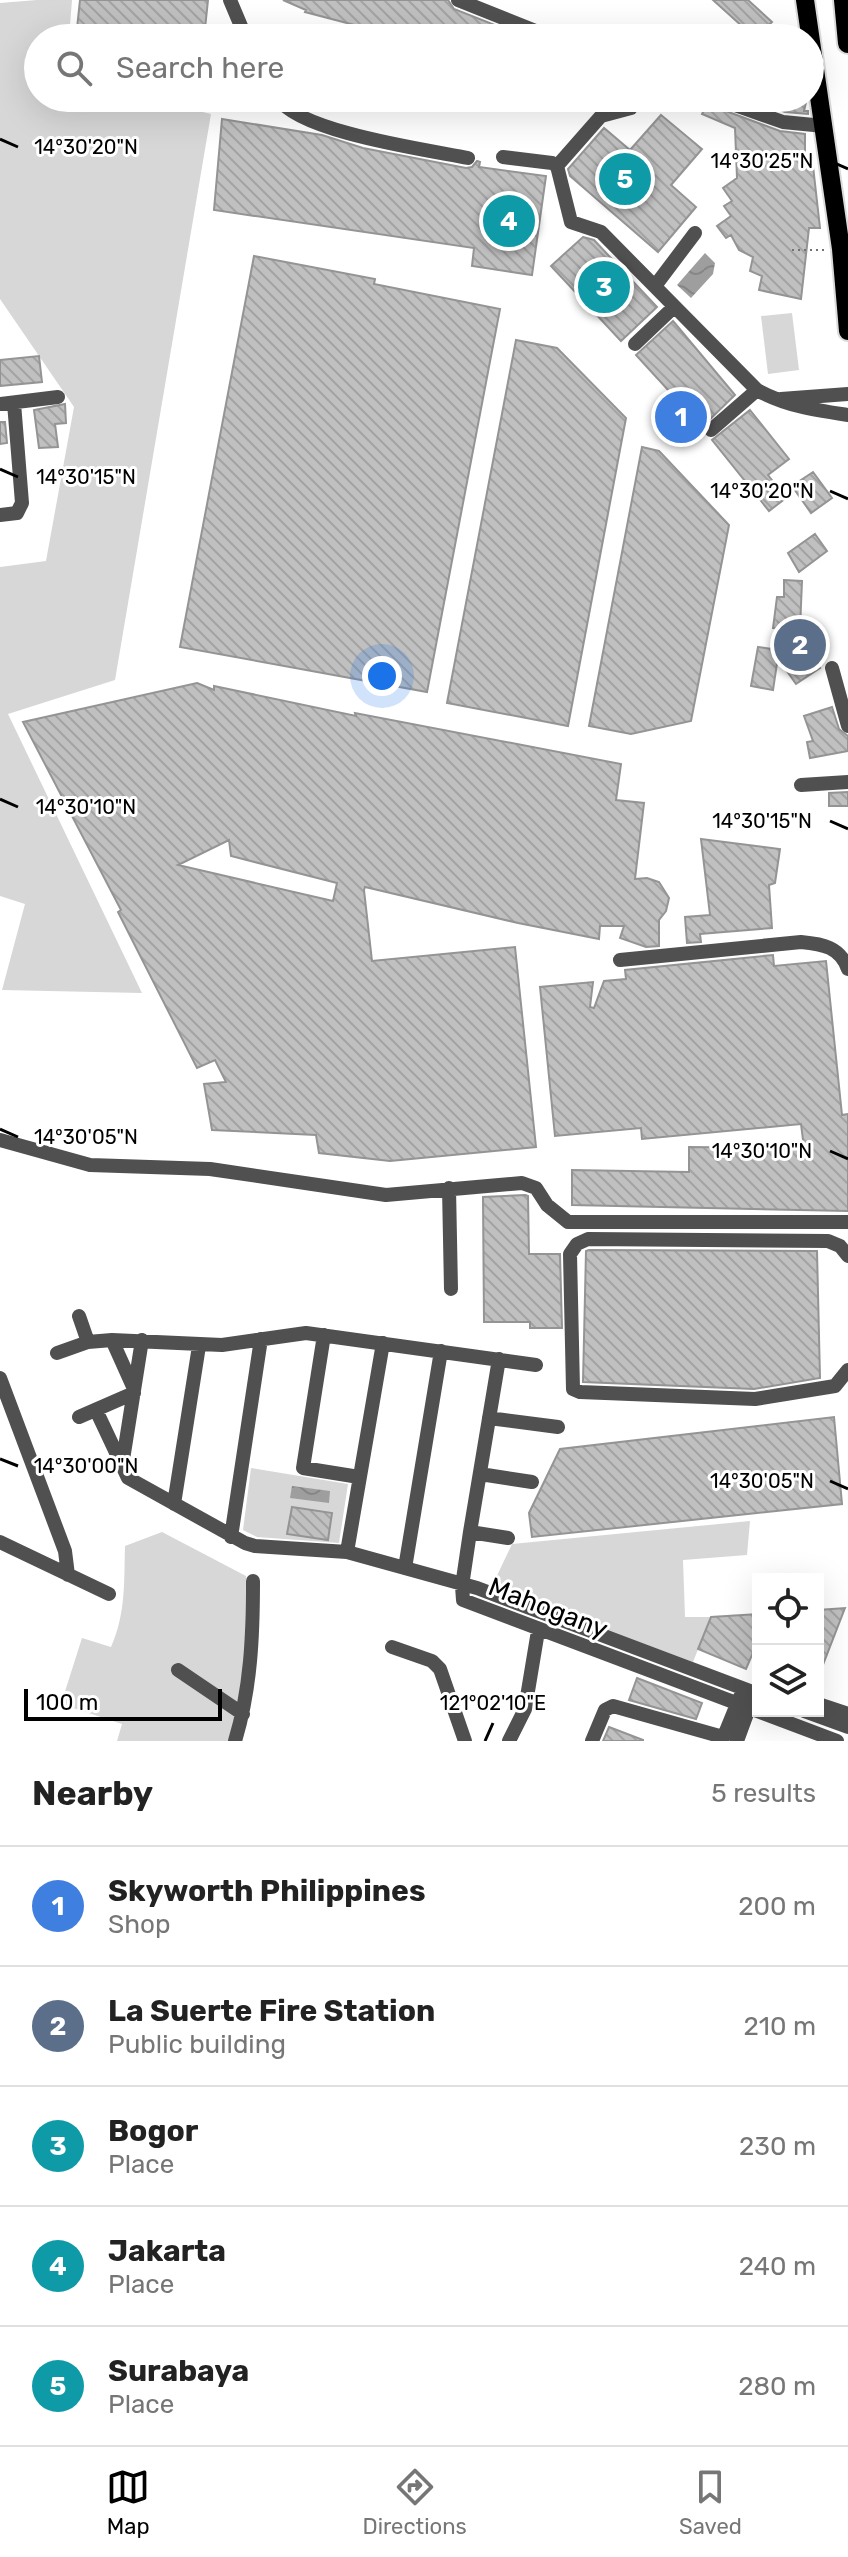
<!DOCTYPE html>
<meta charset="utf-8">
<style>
body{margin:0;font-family:Rubik,sans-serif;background:#f2f2f2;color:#222}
.controls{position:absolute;right:24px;bottom:24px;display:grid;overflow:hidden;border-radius:0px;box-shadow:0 8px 32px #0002}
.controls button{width:72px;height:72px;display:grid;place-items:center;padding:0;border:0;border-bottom:2px solid #e0e0e0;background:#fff;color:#222;font:40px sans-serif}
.scale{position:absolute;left:24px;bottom:20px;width:198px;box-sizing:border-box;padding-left:8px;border:4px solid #000;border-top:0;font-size:22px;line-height:28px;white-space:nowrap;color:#000;-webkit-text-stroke:6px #fff;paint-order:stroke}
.you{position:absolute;left:382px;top:676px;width:28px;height:28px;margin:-20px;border:6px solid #fff;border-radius:50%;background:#1a73e8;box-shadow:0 0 0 12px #1a73e833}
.badge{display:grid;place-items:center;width:52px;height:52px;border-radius:50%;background:#000;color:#fff;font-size:26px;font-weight:700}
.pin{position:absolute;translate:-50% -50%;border:4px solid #fff;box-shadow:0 2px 8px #0006}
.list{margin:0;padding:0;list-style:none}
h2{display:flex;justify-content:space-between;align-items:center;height:104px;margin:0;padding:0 32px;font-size:34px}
h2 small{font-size:26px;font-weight:400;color:#767676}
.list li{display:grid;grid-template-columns:52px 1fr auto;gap:24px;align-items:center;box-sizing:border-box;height:120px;padding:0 32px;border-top:2px solid #e0e0e0}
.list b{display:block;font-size:30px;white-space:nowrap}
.list p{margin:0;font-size:26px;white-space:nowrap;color:#767676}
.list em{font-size:26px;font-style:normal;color:#767676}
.icon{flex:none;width:44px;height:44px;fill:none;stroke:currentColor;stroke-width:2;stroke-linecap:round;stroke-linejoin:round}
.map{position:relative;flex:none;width:848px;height:1741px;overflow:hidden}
.search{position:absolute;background:#fff;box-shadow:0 8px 32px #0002;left:24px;right:24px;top:24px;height:88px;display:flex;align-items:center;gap:20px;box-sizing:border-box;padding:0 28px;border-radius:44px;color:#767676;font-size:30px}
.sheet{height:704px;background:#fff}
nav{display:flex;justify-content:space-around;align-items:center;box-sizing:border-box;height:112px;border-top:2px solid #e0e0e0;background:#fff;font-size:22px;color:#767676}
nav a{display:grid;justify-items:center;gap:4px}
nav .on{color:#000}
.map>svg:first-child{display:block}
.green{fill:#d7d7d7}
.water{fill:url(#water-waves)}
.building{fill:url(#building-back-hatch);stroke:#949494;stroke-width:2;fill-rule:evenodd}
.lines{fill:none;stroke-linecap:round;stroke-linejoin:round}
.major-casing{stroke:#dbdbdb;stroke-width:22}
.highway-casing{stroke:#dbdbdb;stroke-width:24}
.path{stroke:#727272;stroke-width:2;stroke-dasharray:2 4;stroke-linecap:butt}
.minor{stroke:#505050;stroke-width:14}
.major{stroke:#000;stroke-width:18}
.highway{stroke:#000;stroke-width:20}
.ticks{fill:none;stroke:#000;stroke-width:3}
.labels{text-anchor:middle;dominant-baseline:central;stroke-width:6;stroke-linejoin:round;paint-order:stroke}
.street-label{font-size:26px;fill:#000;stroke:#fff}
.ticks-label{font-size:20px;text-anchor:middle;fill:#000;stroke:#fff;stroke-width:6;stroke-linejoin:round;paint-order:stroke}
</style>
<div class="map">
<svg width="848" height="1741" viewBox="0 0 848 1741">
<defs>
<pattern id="water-waves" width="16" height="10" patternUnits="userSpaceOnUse" patternTransform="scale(2)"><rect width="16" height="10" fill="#9e9e9e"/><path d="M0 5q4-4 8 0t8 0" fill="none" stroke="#868686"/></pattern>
<pattern id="building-back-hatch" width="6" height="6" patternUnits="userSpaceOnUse" patternTransform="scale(2)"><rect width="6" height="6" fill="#c0c0c0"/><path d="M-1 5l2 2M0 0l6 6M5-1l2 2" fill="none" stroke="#a3a3a3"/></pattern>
</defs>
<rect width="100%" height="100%" fill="#fff"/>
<path class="green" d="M37,0H72L69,38H38V98H144L211,114L115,680L8,714L142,993L2,990L25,904L0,896V567L46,561L74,407L0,299V3Z
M792,313L799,370L768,374L761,316Z
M251,1468L348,1484L339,1543L257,1537L243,1530Z
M750,1521L747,1555L683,1560L685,1617H711L693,1662L492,1586L512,1544Z
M162,1532L246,1576L245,1675L232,1741H117L122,1724L61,1704L82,1638L111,1647C126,1614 124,1580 125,1546Z"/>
<path class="water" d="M705,253L715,263L713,274L691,298L677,285Z
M292,1486L330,1491L329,1503L290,1498Z"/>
<path class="building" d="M80,0H208L204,38H76Z
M283,0H448L454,9L500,27L496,38H404L305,12L306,10Z
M713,0H748L772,22L755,38Z
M745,98H807L804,111H808V114L785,112Z
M707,104L780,131L805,134V166H813L820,228H809L801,299L759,290L762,276L750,271L753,257L739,250L731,235L726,238L717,226L731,216L724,206L732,201L723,188L737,178L735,128L702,114Z
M661,115L702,149L671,185L696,207L658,252L570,176L568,169L604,128L630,150Z
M222,119L322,135L363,148L466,168L472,167L477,161L480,162L479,167L546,176L532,275L472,266L474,248L214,210Z
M583,237L594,240L657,307L621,341L551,266Z
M254,256L375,279L374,284L500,309L427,692L180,647Z
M673,321L735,395L702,427L636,355Z
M516,340L557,348L626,418L568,726L447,703Z
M39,356L42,382L0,386V360Z
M65,404L66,423L55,424L58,447L39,448L34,410Z
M750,410L789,459L768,475L786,498L769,511L712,440Z
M0,422H5L7,443L0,444Z
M642,447L659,451L729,525L691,721L631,734L589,726Z
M813,472L832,498L811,513L792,486Z
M815,534L827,551L799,572L788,553Z
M784,580L802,581L800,629L773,628L777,597H784Z
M758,647L779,650L773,690L751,686Z
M808,650L820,668L796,684L784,667Z
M197,683L214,690V686L356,716L355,713L621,764L616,800L644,803L635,879L647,878L659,882L669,898L666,911L659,920V946L646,947L620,938L624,926H600L599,939L518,923L365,887L364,890L372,961L515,947L536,1147L390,1161L319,1153L316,1135L212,1130L204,1084L226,1082L215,1060L197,1068L118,912L121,910L23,722ZM229,840L231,856L337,883L333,901L178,865Z
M832,707L839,729L848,736V751L810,758L807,742L813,741L804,716Z
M848,792V806H829V793Z
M701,839L780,849L775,883L769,885L772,928L700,934L701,942L687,943L685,917L710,915Z
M773,955L774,966L826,961L842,1115L848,1114V1211L572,1205V1170L689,1172V1147L804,1148L801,1124L642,1139L641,1128L555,1136L540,987L593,982L590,1007L594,1008L604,981L626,979L625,970Z
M525,1195L528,1196L529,1254H560L562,1328H530V1322H484L483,1197Z
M589,1250L817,1251L820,1378L754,1389L583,1382L586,1251Z
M834,1417L842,1504L532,1537L529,1513L560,1449Z
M292,1507L332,1513L328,1540L287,1534Z
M845,1608L819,1675H818V1610Z
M758,1614V1641L746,1669L698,1649L711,1617Z
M637,1678L702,1703L696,1719L629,1700Z
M609,1727L643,1740V1741H603Z"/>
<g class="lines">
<g class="major-casing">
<path id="major" d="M805,0L841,249L848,331"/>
</g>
<g class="highway-casing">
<path id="highway" d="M844,0L848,43"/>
</g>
<path class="path" d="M792,250H827"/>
<path class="minor" d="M230,0L246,38
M458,0L553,38
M278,98C298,132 428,150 468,158
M715,98L783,122L824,126
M503,157L552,163L557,166L571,222L601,232L757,390C786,406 815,410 848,415
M557,166L601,116L631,108
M655,286L695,233
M635,344L674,307
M781,399L848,394
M0,404L58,397
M711,430L757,390
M0,515L17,513L22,503L14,403
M832,668L848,726
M801,785L848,782
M620,960L801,942C823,944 840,947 848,969
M0,1140L90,1165L210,1169L386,1195L522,1183L536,1188L547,1205L568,1222H848
M449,1188L451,1289
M848,1256L840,1246L828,1241L588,1239L577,1244L570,1254L573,1389L580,1392L755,1399L835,1386L848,1370
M79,1316L88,1342
M324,1335L303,1468L359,1477
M112,1340L134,1389
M57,1353L88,1342L112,1340L222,1345L306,1333L536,1365
M499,1359L470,1532L462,1586L463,1600L837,1741
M0,1378L65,1551L68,1575
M96,1410L128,1478L245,1543L255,1546L347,1552L477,1588L758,1694
M79,1417L134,1393
M489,1418L558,1427
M122,1466L142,1340
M480,1474L532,1482
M174,1504L199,1346
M470,1532L508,1538
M231,1537L261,1339
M0,1542L109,1594
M347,1552L383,1343
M405,1568L441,1351
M392,1647L432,1661L440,1669L465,1741
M178,1670L243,1714
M818,1704L848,1714
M804,1711L848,1727
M235,1741C251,1688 253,1635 253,1581
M509,1741L525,1709L538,1631
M592,1741L605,1710L613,1706L723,1737
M722,1741L740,1697
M737,1741L752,1700"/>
<use href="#major" class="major"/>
<use href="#highway" class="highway"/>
</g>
<path class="ticks" d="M0,139L18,147M830,161L848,169M0,469L18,477M830,491L848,499M0,799L18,807M830,821L848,829M0,1129L18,1137M830,1151L848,1159M0,1459L18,1466M830,1481L848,1489M485,1741L493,1723"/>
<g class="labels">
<g class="street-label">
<text transform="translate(548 1608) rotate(21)">Mahogany</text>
</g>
</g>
<g class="ticks-label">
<text x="86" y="154">14°30'20"N</text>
<text x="762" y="168">14°30'25"N</text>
<text x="86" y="484">14°30'15"N</text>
<text x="762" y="498">14°30'20"N</text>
<text x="86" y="814">14°30'10"N</text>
<text x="762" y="828">14°30'15"N</text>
<text x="86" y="1144">14°30'05"N</text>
<text x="762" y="1158">14°30'10"N</text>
<text x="86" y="1473">14°30'00"N</text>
<text x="762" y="1488">14°30'05"N</text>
<text x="493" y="1710">121°02'10"E</text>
</g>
</svg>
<div class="controls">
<button><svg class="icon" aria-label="locate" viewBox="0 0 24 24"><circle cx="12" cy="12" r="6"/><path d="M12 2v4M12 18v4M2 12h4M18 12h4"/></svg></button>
<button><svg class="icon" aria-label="layers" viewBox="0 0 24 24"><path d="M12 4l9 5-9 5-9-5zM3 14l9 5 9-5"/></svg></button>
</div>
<div class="scale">100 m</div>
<div class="you"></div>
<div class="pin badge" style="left:681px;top:417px;background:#3f7fe0">1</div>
<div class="pin badge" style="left:800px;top:645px;background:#5c6f8a">2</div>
<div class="pin badge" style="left:604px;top:287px;background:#0f9aa8">3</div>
<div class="pin badge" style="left:509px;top:221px;background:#0f9aa8">4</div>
<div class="pin badge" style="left:625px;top:179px;background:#0f9aa8">5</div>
<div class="search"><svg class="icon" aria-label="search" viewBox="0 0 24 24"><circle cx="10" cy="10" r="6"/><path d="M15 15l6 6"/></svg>Search here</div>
</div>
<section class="sheet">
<h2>Nearby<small>5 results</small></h2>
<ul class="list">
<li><span class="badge" style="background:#3f7fe0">1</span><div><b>Skyworth Philippines</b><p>Shop</p></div><em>200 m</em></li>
<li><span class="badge" style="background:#5c6f8a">2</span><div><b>La Suerte Fire Station</b><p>Public building</p></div><em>210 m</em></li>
<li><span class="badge" style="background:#0f9aa8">3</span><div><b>Bogor</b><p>Place</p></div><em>230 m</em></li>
<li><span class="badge" style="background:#0f9aa8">4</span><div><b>Jakarta</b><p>Place</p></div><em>240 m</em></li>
<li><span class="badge" style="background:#0f9aa8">5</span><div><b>Surabaya</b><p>Place</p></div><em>280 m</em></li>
</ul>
</section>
<nav>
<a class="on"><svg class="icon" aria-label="map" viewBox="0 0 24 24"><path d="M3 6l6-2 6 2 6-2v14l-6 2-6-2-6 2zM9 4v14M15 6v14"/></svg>Map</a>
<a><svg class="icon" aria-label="directions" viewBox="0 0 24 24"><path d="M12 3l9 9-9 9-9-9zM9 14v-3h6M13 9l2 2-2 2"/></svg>Directions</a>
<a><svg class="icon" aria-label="saved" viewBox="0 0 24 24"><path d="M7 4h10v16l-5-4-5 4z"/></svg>Saved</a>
</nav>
